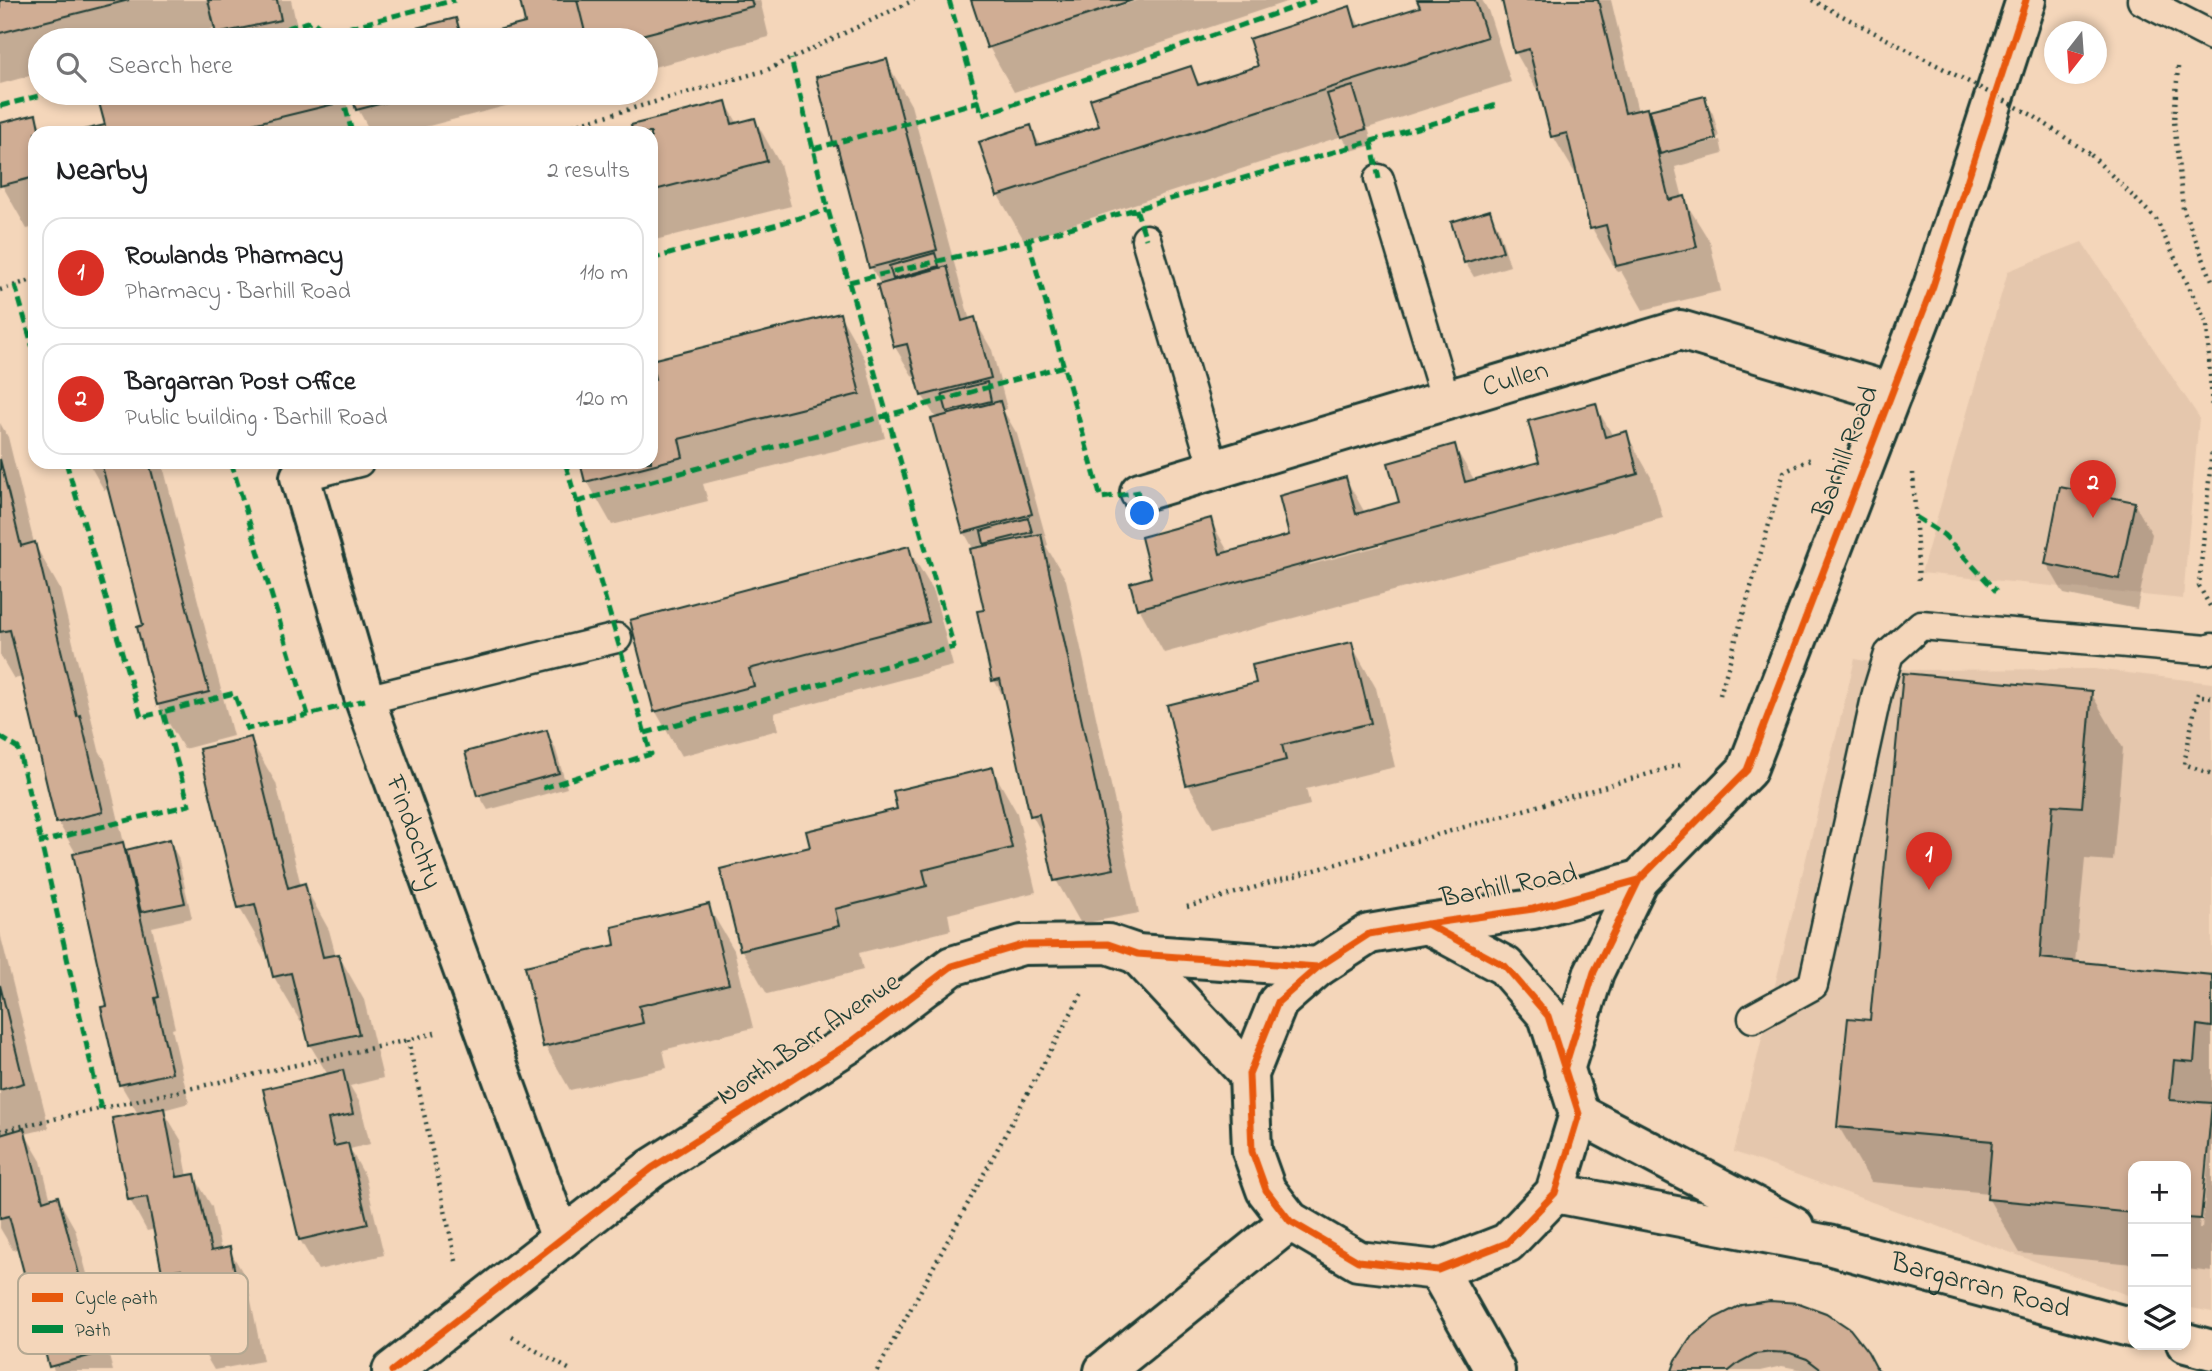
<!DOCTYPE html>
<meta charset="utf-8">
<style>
body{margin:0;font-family:"Indie Flower",sans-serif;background:#f2f2f2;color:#202124}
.controls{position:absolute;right:21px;bottom:21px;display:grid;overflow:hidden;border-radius:14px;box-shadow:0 4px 10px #0003}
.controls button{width:63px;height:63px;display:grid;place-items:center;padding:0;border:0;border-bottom:2px solid #e0e0e0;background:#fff;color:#202124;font:35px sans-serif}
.compass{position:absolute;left:2044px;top:21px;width:63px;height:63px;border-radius:50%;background:#fff;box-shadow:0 4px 10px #0003;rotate:197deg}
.you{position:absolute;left:1143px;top:514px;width:24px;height:24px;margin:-18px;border:5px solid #fff;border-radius:50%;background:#1a73e8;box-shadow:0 0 0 10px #1a73e833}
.badge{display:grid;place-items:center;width:46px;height:46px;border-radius:50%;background:#d93025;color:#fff;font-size:23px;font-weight:700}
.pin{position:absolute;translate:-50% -58px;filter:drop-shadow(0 2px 4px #0008)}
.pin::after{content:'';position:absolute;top:37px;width:24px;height:21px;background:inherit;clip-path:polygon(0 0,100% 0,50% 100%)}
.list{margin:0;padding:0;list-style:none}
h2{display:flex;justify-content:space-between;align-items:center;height:91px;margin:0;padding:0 28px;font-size:30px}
h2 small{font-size:23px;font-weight:400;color:#757577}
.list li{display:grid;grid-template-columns:46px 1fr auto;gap:21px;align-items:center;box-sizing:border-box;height:112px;margin:0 14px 14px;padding:0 14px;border:2px solid #e0e0e0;border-radius:21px}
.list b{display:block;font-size:26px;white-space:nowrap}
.list p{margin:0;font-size:23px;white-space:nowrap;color:#757577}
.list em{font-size:23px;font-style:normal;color:#757577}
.icon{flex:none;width:38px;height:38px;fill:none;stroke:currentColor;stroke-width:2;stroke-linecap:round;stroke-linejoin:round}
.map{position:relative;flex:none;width:2212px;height:1371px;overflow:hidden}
.search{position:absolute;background:#fff;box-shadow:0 4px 10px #0003;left:28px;top:28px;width:630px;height:77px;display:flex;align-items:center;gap:18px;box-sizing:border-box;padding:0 24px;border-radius:38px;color:#757577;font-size:26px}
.panel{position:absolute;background:#fff;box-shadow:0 4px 10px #0003;left:28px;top:126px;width:630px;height:343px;border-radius:21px}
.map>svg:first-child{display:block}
.built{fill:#e5c7ad}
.shadow{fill:#0003;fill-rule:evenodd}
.building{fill:#d0ad94;stroke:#1f3d34;stroke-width:2}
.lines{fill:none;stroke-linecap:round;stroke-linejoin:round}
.lane-casing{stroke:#1f3d34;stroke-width:33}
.street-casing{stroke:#1f3d34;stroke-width:44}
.secondary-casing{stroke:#1f3d34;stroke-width:44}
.path{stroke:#1f3d34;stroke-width:4.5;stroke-dasharray:2 5;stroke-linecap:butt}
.lane{stroke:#f4d6ba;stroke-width:28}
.street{stroke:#f4d6ba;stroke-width:38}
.secondary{stroke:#f4d6ba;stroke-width:38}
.path-bridge{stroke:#1f3d34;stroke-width:4.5;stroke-dasharray:2 5;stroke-linecap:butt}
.quiet{stroke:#00873e;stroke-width:5;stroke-dasharray:10 5;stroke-linecap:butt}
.cycleway-casing{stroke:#f4d6ba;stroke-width:11}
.cycleway{stroke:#e8590c;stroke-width:7}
.labels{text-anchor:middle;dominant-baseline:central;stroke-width:5;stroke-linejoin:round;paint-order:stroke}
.street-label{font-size:28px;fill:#1f3d34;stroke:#f4d6ba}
.key{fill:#f4d6ba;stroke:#b4a892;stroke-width:2}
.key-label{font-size:19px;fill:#1f3d34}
</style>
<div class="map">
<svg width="2212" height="1371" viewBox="0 0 2212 1371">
<rect width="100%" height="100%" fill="#f4d6ba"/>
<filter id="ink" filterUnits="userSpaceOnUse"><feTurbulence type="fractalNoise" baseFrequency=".0143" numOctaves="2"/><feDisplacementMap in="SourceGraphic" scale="14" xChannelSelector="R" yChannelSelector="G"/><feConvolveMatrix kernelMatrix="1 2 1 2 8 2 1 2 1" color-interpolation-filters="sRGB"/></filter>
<g filter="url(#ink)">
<path class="built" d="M2082,242L2199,417L2183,599L1921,573L2008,271Z
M1855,659L1910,670L2094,669L2212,683V1312L2186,1307V1166H2133V1297L1734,1152Z"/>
<path class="shadow" d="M0,0H291L300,40H221L216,28L169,40H40V73L0,84Z
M532,0H760L769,37L646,69V40H381L455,20L467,40L527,24Z
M973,0H1128L1100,9L1101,12L1139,0H1292L1014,92L989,47Z
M1419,0H1482L1488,10L1511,82L1368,128L1373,145L1351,151L1342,136L1024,240L998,195L1030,127L1041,146L1101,127L1190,68L1201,86L1260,68L1349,8L1361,28L1422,8Z
M1503,0H1611L1638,112L1646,110L1652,118L1704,98L1713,114L1719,137L1670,149V152L1720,140L1723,154L1675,167L1683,198L1710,242L1721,291L1643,310L1621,271L1617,272L1592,228L1579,180L1553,136L1541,97L1516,53Z
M886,61L911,105L970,321L974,319L992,350L1007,409L1003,410L1017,434L1048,545L1046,546L1066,580L1139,913L1081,924L1056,880L1047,842L1032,815L1008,705L994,680L986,612L974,550L964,532L937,420L922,395L917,376L913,377L895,347L881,285L871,267L842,157L835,146Z
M114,93H344L354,133H77L107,126L100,96Z
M353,93H556L402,133H371L358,109Z
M726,103L738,124L755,120L780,164L791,206L651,241V133H635Z
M35,116L45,133H35V227L27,229L2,185L0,124Z
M1489,212L1498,227L1510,266L1474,277L1465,262Z
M840,315L865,359L885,438L703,484L708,501L612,525L587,481L582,462H651V382Z
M1595,405L1613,436L1626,433L1651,477L1663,518L1164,653L1139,608L1153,578L1210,520L1229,553L1291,537L1346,479L1365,513L1401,503L1454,446L1475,481L1541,463ZM1382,541L1383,545L1309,565V561Z
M0,423L8,437L34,543L60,589L99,750L105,761L126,852L169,841L178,857L192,918L152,927L175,1028L172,1029L189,1103L163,1110L181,1140L188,1177L194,1176L212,1207L221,1251L229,1249L247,1280L263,1361L214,1370L196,1339L189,1301L181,1303L164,1272L155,1229L147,1231L130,1200L114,1119L138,1114L121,1085L103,1008L110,1007L77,855L58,822L23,677L14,679L0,655Z
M88,462H162L233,736L184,749L158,705L139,629L145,627L110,489L104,490Z
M2134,503L2152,534L2137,609L2064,594L2046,563Z
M908,548L934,592L953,666L774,713L778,730L681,756L656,712L632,622Z
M1351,644L1376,688L1395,767L1306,789L1310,805L1213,828L1188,784L1258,684Z
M2091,693L2123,748L2113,861L2085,859L2075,963L2212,977V1272L2186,1269V1166H2133V1264L2020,1253L1988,1198L1989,1193L1871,1182L1839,1127L1872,1022ZM2206,1155H2209L2202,1228H2199Z
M546,732L555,747L567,788L488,810L479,795Z
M250,739L276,783L301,886L304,885L329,930L336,956H339L364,1000L383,1078L350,1086L360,1103L370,1144L350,1149L365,1176L384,1255L318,1270L300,1240L328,1075L310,1045L304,1020L300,1021L274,977L268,951L265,952L239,907Z
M992,769L1017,813L1036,892L948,914L951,930L859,953L863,970L767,994L741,949L812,849Z
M708,906L734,950L753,1028L663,1050L667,1068L570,1090L545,1046L617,946Z
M0,933L49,1128L25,1134L41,1161L51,1201L58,1199L75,1229L113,1371H54L19,1248L13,1250L0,1228Z
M1715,1320L1877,1371H1809L1782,1366L1760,1371H1674Z"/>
<path class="building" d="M0,0H129L0,33Z
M208,0H277L281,20L216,34Z
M525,0H577L587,40H410L408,30L456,18L462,39L525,23L520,1Z
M577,0H751L753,6L622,40H587Z
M971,0H1133L987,48Z
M1417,0H1475L1487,37L997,196L979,142L1031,125L1037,145L1099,126L1090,99L1191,66L1198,85L1258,66L1249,39L1350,6L1356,27L1420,7Z
M1502,0H1598L1625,113L1647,108L1669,200L1685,196L1697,247L1616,266L1606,225L1590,229L1567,133L1551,137L1529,49L1514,53Z
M408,30L410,40H373Z
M887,59L937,250L869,268L837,145L834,146L816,77Z
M1353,86L1366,129L1341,137L1327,94Z
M107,93H331L334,104L215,133H70L105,125L97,95Z
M351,93H422L356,110Z
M1705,96L1716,139L1660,154L1649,110Z
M726,101L732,124L755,118L767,161L651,191V133H633L631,125Z
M36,114L40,133H35V177L0,186V123Z
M1490,210L1503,251L1464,263L1451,222Z
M935,253L939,266L893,279L889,266Z
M947,266L962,321L975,317L991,378L921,396L907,344L894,347L877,285Z
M840,313L860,394L679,439L683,457L585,482L580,462H651V380L655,379L651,360Z
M987,382L991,401L947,412L942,394Z
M1000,401L1032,514L963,533L931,419Z
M1596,403L1605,437L1627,431L1638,474L1137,609L1130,583L1151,577L1141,537L1211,518L1220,554L1289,535L1279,496L1346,477L1356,514L1399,502L1388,463L1455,444L1465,482L1539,462L1528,421Z
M0,459L21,546L35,542L77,716L80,715L103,812L56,823L10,630L0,632Z
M101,462H149L209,692L157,705L137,627L143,625Z
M2060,487L2135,502L2119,579L2045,564Z
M1028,518L1032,532L984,544L981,531Z
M1041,534L1114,869L1054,881L1039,814L1030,816L1000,679L992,681L977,611L984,610L970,549Z
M909,546L929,622L749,669L754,686L654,712L630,620Z
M1352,642L1371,723L1282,745L1286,760L1186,785L1167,705L1256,683L1252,665Z
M1903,673L2092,691L2082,807L2053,805L2040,958L2212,975V1027L2197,1025L2194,1062L2174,1060L2170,1100L2212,1103L2201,1219L2186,1218V1166H2133V1213L1987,1199L1992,1141L1837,1127L1848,1018L1870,1020Z
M547,730L559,773L477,796L465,752Z
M251,737L288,888L305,883L323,957L339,954L359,1034L309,1045L291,973L273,977L255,904L238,908L199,749Z
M993,767L1012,848L923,870L927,886L835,909L839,926L740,950L720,869L810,847L806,831L897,809L893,791Z
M170,839L185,903L141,912L126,850Z
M123,842L159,997L155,998L172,1073L119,1085L101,1007L107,1006L73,854Z
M709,904L729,984L639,1006L643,1023L543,1047L525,966L615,945L612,927Z
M0,985L24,1083L0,1090Z
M343,1070L353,1114L328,1119L334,1146L348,1143L368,1224L299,1240L263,1089Z
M164,1108L177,1177L195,1174L211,1251L230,1247L246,1330L194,1340L181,1269L162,1272L147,1197L128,1200L112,1118Z
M24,1128L43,1201L58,1196L100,1353L49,1367L9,1216L0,1218V1135Z
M1770,1301L1799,1303L1826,1313L1850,1329L1868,1352L1878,1371H1823L1807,1359L1790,1353L1773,1352L1755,1354L1740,1362L1729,1371H1672L1676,1360L1692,1336L1715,1318L1741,1305Z"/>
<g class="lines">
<g class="lane-casing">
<path id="lane" d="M2142,0L2212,36
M1379,179L1446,401
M1146,239L1214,470
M300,477L359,462
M365,700L617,638
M1753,1018L1813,985L1877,693L1889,654L1921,625L2207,650L2212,648"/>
</g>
<g class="street-casing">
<g id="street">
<path id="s1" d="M300,477L365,700L561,1239"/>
<path id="s2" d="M1140,492L1680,330L1892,393"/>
<path d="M1137,954L1249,1074"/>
<path d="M1579,1114L1794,1227"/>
<path id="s3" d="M1555,1193L1828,1245L2133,1328"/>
<path d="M1438,1270L1495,1371"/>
<path d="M2186,1343L2212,1350"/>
<path d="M392,1371L652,1168L850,1043L952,966L1022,945L1108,944L1137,954L1318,967"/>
</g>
</g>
<g class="secondary-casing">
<path id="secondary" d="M1427,924L1505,966L1548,1016L1579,1114L1555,1193L1507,1243L1438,1270L1358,1261L1290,1221L1266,1190L1252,1151L1249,1074L1278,1002L1318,967L1369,934L1427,924L1533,909L1639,880
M1564,1070L1594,972L1639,880L1747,770L1933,286L2026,0
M1104,1371L1290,1221"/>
</g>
<path class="path" d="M2178,67L2174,121L2183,209L2212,280
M546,133L767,70L914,0
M2091,155L2156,219L2207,324L2212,409
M0,290L35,279
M1913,473L1919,583
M2210,606L2199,586L2212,449
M2198,693L2184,764L2212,774
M1720,695L1784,472L1813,458
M2202,696L2212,697
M1187,907L1683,764
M435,1033L408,1040L456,1261
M0,1131L408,1040
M512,1337L572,1371
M877,1371L1082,993"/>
<use href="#lane" class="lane"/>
<use href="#street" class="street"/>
<use href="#secondary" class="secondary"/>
<path class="path-bridge" d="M1812,0L2032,115L2091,155"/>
<path class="quiet" d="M949,0L982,115L1315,0
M243,40L312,21L327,33
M329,40L327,33L455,0
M342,93L352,133
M0,106L50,93
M1371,141L1379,179
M813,149L904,124L979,101
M1136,209L1146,239
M1028,240L1101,498L1140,492
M651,259L828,210
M849,282L1028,240L1497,105
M15,285L35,355
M66,462L141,717L163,712
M231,462L308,715L365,700
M577,502L1064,366
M1916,517L1944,535L1996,591
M645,733L954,647L828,210L791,59
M0,737L18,748L41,842
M543,788L651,754L565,462
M101,1109L41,842L189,805L163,712L234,693L247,729L308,715"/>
<g class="cycleway-casing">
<path id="cycleway" d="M1427,924L1505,966L1548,1016L1579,1114L1555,1193L1507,1243L1438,1270L1358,1261L1290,1221L1266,1190L1252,1151L1249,1074L1278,1002L1318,967L1369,934L1427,924L1533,909L1639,880
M1564,1070L1594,972L1639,880L1747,770L1933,286L2026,0
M392,1371L652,1168L850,1043L952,966L1022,945L1108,944L1137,954L1318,967"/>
</g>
<use href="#cycleway" class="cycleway"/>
</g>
</g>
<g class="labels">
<g class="street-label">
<text stroke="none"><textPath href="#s2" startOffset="392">Cullen</textPath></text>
<text transform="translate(1847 452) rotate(-69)">Barhill Road</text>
<text stroke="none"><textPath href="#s1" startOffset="373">Findochty</textPath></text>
<text transform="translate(1509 887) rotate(-11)">Barhill Road</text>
<text transform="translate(809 1040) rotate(-34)">North Barr Avenue</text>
<text stroke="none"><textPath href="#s3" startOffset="436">Bargarran Road</textPath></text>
</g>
</g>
<rect x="18" y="1273" width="230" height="81" rx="10" class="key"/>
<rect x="32" y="1293" width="31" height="9" fill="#e8590c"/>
<rect x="32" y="1325" width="31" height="8" fill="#00873e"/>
<g class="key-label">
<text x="75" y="1304">Cycle path</text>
<text x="75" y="1336">Path</text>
</g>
</svg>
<div class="controls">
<button>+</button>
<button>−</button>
<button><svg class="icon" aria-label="layers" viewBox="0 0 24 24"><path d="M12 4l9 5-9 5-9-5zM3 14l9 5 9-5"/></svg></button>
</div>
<svg class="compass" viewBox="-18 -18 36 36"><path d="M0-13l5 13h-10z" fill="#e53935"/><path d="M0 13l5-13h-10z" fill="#757577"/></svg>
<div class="you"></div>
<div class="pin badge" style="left:1929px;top:890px">1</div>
<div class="pin badge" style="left:2093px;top:518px">2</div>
<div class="search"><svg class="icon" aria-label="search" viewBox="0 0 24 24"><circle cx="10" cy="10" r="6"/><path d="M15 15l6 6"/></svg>Search here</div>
<section class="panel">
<h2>Nearby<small>2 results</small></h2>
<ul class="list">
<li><span class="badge">1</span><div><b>Rowlands Pharmacy</b><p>Pharmacy · Barhill Road</p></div><em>110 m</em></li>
<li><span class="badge">2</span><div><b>Bargarran Post Office</b><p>Public building · Barhill Road</p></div><em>120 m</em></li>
</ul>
</section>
</div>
